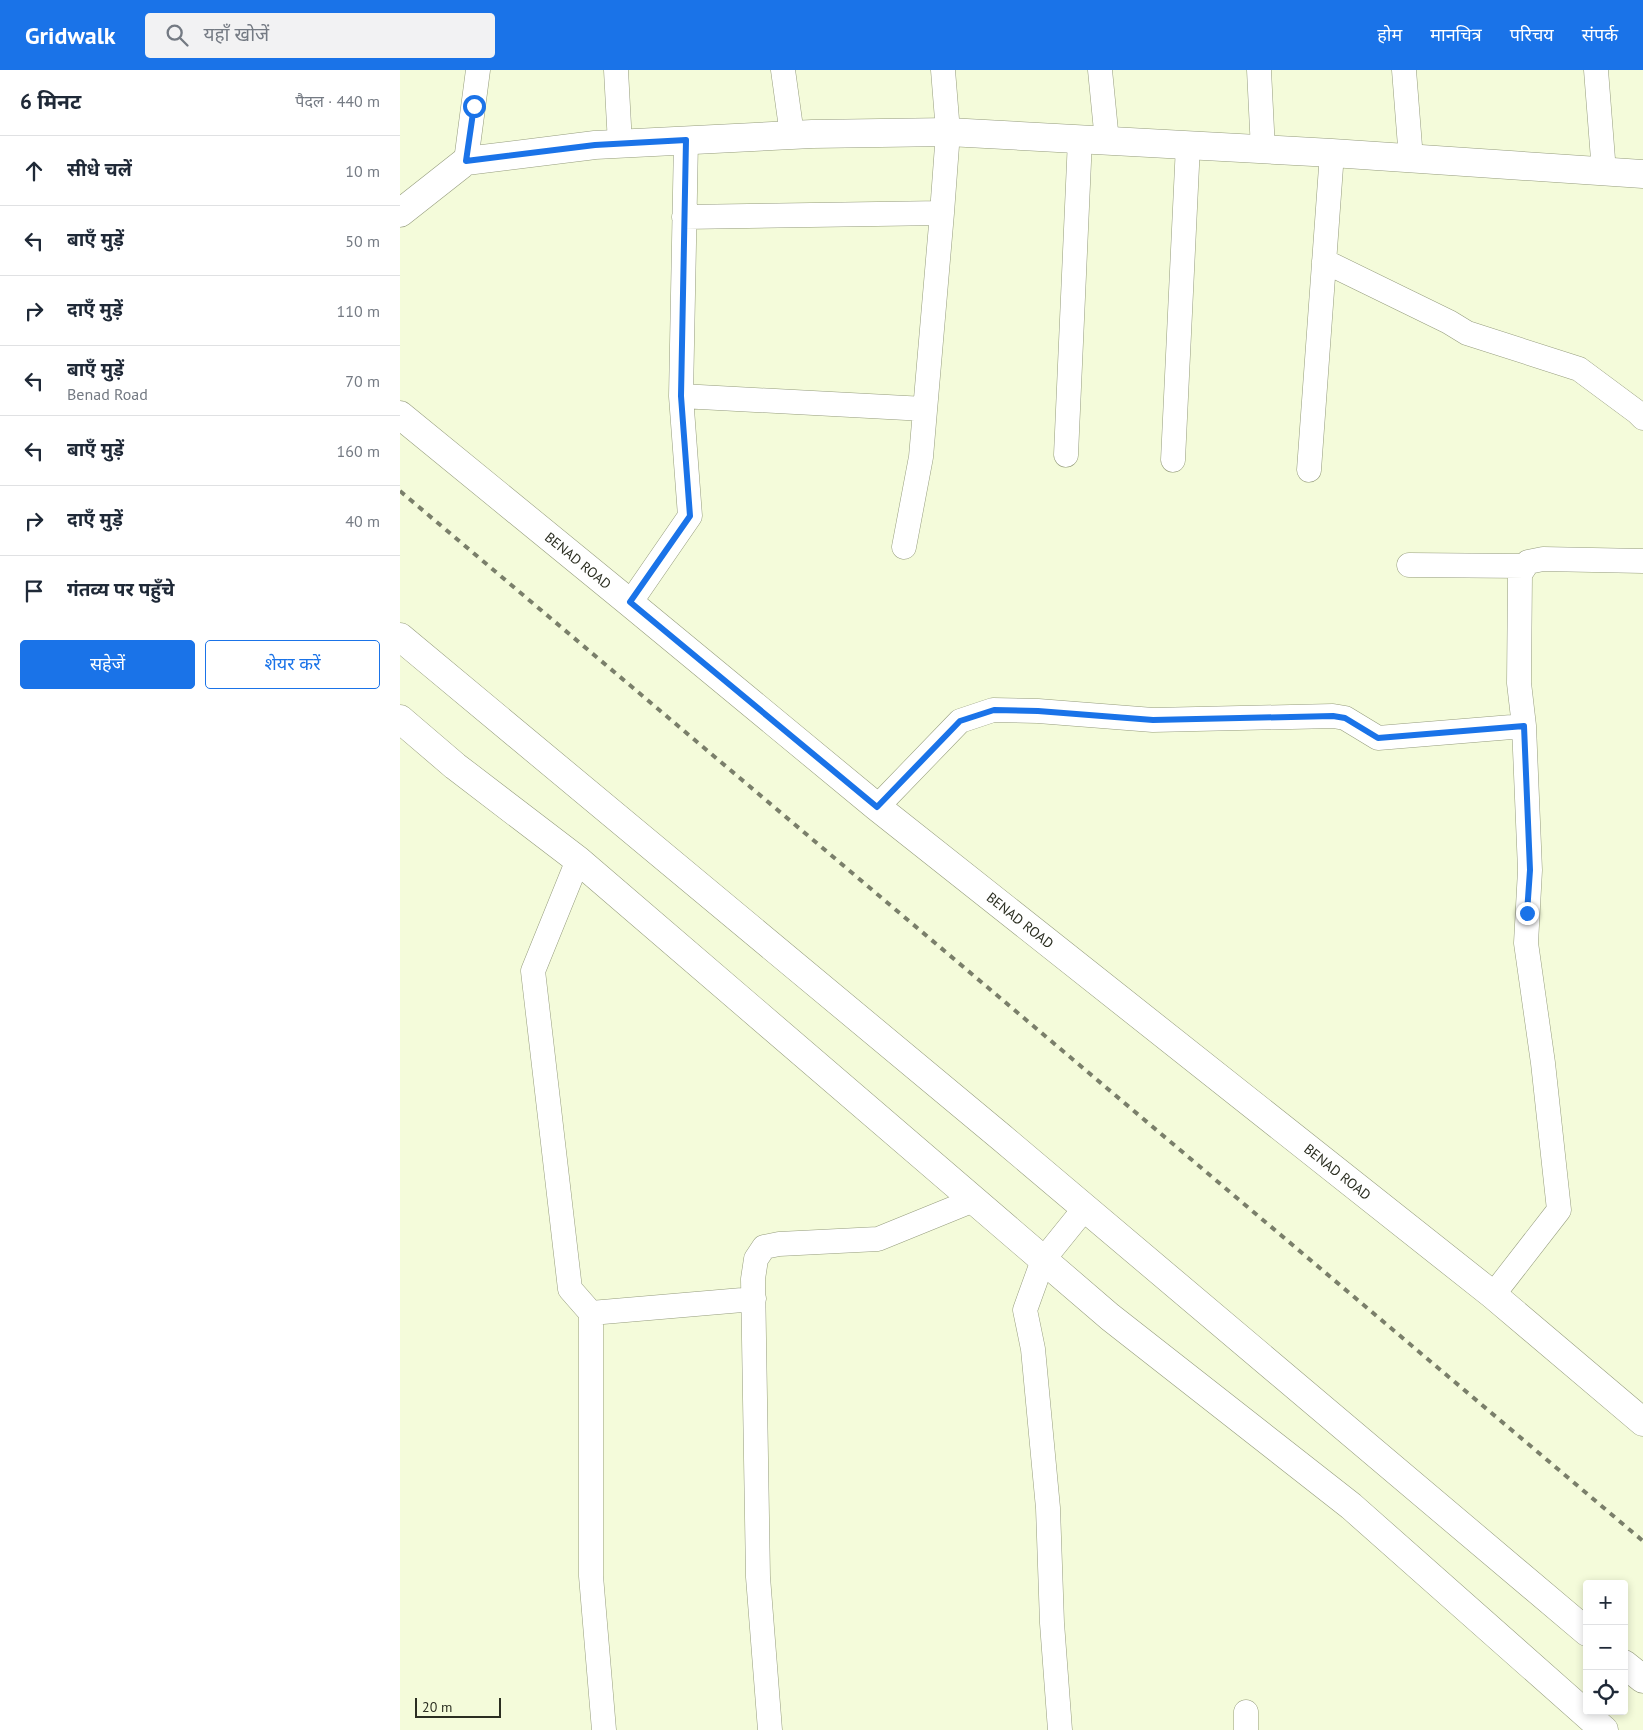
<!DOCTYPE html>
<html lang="hi">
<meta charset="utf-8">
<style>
body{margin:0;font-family:"PT Sans","Noto Sans Devanagari",sans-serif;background:#f2f2f3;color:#1f2937}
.controls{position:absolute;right:15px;bottom:15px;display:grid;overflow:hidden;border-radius:5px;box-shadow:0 2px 8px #0003}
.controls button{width:45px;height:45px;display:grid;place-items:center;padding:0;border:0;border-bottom:1px solid #e0e1e3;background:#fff;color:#1f2937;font:25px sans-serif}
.scale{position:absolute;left:15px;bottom:12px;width:86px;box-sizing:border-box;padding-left:5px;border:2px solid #2b2e21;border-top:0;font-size:14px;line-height:18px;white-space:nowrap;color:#2b2e21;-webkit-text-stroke:4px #f4fbda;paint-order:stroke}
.stop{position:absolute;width:15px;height:15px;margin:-11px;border:4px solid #1a73e8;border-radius:50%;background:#fff}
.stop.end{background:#1a73e8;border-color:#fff;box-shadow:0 1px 5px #0008}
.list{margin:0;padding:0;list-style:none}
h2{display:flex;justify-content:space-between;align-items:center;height:65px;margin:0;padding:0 20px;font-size:21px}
h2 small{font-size:16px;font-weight:400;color:#747a83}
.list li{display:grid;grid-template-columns:32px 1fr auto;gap:15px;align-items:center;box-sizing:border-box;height:70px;padding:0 20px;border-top:1px solid #e0e1e3}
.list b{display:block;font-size:19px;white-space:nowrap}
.list p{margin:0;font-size:16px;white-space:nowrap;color:#747a83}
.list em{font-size:16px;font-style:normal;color:#747a83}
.actions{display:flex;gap:10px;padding:15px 20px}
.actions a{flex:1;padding:11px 0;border:1px solid #1a73e8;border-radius:5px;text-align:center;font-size:18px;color:#1a73e8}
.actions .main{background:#1a73e8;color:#fff}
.icon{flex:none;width:28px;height:28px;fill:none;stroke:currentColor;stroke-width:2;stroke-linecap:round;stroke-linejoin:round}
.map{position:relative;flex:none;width:1243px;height:1660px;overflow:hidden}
header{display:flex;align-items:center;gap:30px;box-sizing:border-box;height:70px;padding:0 25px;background:#1a73e8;color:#fff}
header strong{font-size:24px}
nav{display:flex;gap:28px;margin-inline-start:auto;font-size:18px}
.search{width:350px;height:45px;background:#f2f2f3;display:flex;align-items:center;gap:12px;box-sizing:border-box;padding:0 18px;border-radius:5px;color:#747a83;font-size:19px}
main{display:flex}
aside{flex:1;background:#fff}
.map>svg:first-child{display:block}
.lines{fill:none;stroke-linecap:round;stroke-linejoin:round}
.street-casing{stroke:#959c7d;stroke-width:25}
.secondary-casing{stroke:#959c7d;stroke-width:29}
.street{stroke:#fff;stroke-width:24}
.secondary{stroke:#fff;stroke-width:28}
.rail{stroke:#7a7f6a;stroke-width:4;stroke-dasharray:6 6;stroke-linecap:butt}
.route{stroke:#1a73e8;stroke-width:6}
.labels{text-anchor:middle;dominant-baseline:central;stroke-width:4.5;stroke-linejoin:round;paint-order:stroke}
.street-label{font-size:14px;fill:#2b2e21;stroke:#f4fbda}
</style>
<header>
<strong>Gridwalk</strong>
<div class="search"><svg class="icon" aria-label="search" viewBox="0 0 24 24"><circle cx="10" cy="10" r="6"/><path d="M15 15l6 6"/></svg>यहाँ खोजें</div>
<nav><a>होम</a><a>मानचित्र</a><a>परिचय</a><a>संपर्क</a></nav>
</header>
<main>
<aside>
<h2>6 मिनट<small>पैदल · 440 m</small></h2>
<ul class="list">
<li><svg class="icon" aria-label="ahead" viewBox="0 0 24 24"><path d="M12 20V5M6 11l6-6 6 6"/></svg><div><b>सीधे चलें</b></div><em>10 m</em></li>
<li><svg class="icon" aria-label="left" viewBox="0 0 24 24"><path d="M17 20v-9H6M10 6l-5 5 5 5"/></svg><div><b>बाएँ मुड़ें</b></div><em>50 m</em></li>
<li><svg class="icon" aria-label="right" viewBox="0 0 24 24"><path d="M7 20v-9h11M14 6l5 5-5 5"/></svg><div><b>दाएँ मुड़ें</b></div><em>110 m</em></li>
<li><svg class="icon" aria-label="left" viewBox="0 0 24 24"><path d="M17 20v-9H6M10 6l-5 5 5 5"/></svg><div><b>बाएँ मुड़ें</b><p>Benad Road</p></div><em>70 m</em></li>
<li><svg class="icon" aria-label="left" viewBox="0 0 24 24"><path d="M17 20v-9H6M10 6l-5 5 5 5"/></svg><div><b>बाएँ मुड़ें</b></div><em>160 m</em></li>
<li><svg class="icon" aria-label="right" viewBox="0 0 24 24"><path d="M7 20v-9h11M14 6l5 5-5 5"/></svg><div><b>दाएँ मुड़ें</b></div><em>40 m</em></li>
<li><svg class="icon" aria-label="arrive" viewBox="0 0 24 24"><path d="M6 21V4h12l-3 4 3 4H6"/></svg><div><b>गंतव्य पर पहुँचे</b></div></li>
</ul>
<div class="actions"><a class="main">सहेजें</a><a>शेयर करें</a></div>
</aside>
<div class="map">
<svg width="1243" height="1660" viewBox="0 0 1243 1660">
<rect width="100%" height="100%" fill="#f4fbda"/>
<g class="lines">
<g class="street-casing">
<path id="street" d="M216,0L220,74
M383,0L392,65
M700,0L707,71
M859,0L863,80
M1004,0L1011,89
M1196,0L1204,102
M66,91L78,0
M284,147L542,143
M924,191L1049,252L1067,263L1179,299L1237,342L1243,348
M281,326L525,339
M666,385L680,69
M773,390L788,75
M909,400L932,83
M504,477L521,387L542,143L548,62L543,0
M1009,495L1125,496
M230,533L290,446L281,326L286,71
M477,737L560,651L593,640L638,641L753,650L933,646L945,648L978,668L1124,656
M178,790L133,901L170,1219L191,1243
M1093,1225L1159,1140L1143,993L1126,873L1130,800L1124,656L1119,613L1120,504L1128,492L1143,489L1243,491
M846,1642V1660
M204,1660L191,1506V1243L354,1229
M370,1660L358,1507L353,1209L356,1189L364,1177L379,1174L478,1169L574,1130
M660,1660L652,1553L648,1438L633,1279L625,1240L643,1190L685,1138"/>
</g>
<g class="secondary-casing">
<g id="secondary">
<path d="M0,143L66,91L195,75L412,64L548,62L932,83L1243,104"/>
<path id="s1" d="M0,345L230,533L477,737L1093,1225L1243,1352"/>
<path d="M0,567L601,1067L1187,1562"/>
<path d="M0,649L55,696L178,790L710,1247L951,1436L1204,1660"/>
<path d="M1224,1594L1243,1609"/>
</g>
</g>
<use href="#street" class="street"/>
<use href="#secondary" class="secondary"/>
<path class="rail" d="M0,421L1243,1471"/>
</g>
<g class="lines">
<path class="route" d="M74,36L66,91L195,75L286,70L281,326L290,446L230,532L477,737L560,651L594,640L638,641L753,650L933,646L945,648L978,668L1124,656L1130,800L1127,843"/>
</g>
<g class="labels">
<g class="street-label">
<text stroke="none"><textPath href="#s1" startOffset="230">BENAD ROAD</textPath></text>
<text stroke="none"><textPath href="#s1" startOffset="800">BENAD ROAD</textPath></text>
<text stroke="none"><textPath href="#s1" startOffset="1205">BENAD ROAD</textPath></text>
</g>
</g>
</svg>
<div class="controls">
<button>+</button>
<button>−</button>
<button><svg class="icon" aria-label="locate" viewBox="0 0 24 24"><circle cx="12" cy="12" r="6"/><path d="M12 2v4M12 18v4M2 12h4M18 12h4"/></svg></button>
</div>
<div class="scale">20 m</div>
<div class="stop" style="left:74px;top:36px"></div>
<div class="stop end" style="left:1127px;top:843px"></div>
</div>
</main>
